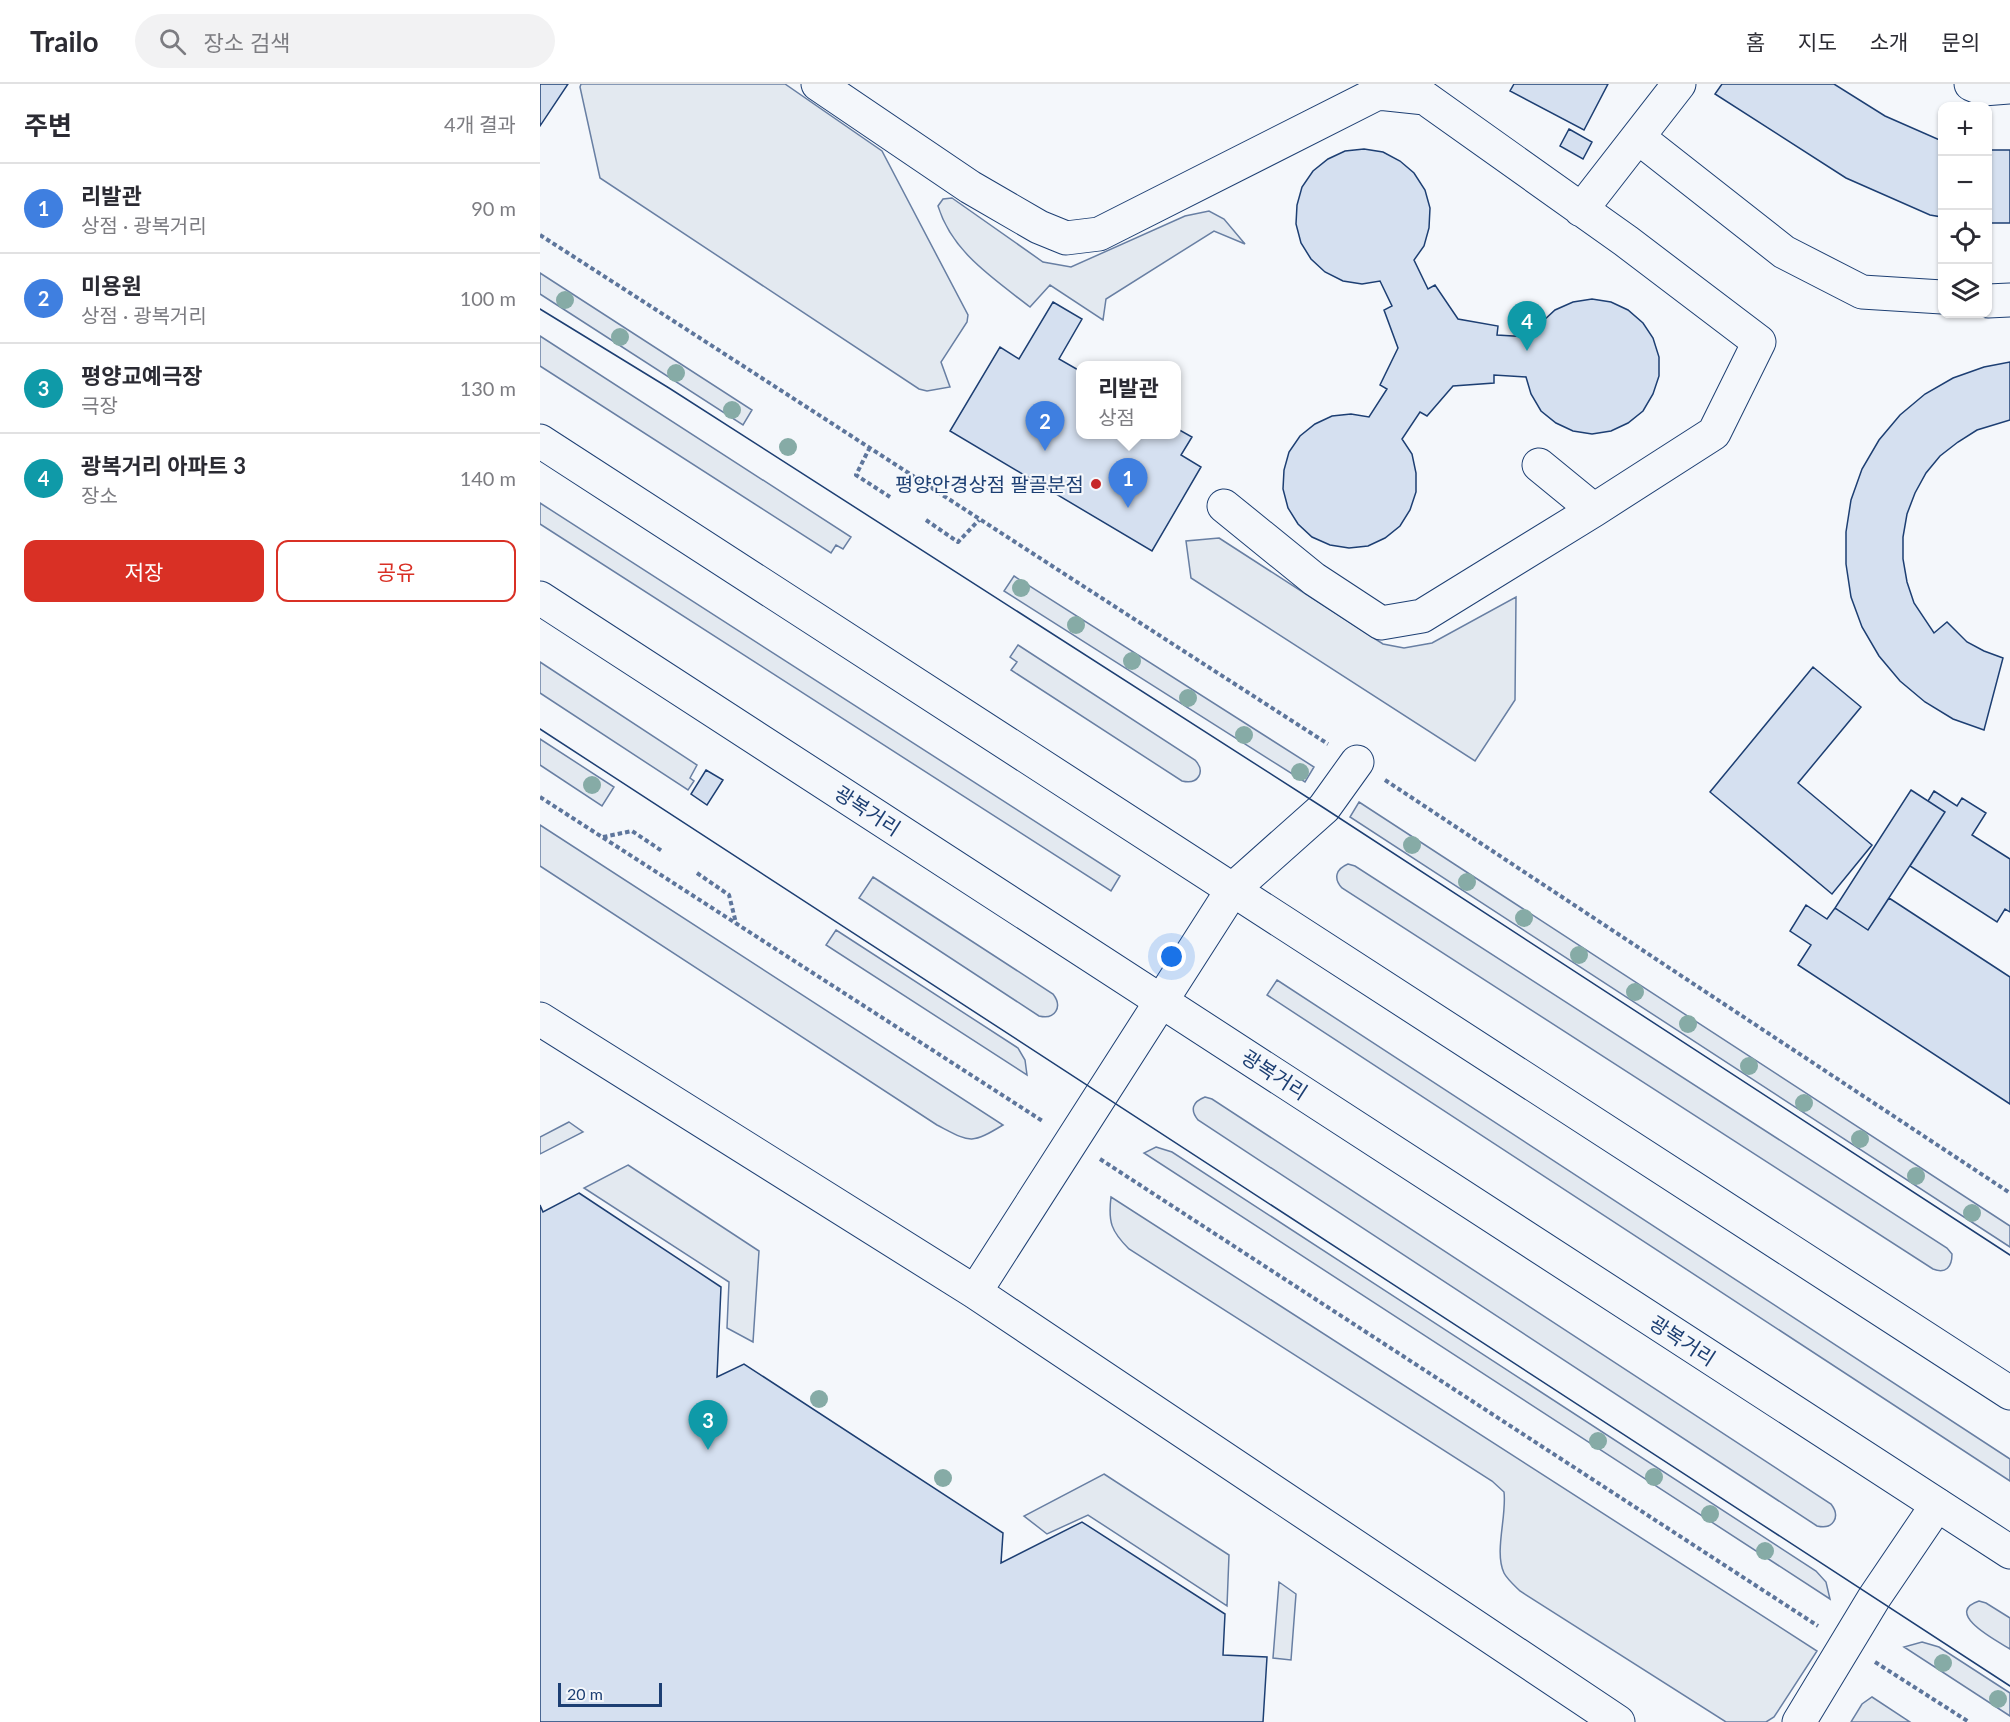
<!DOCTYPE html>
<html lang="ko">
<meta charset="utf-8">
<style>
body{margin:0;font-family:Lato,"Noto Sans KR",sans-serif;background:#f2f2f3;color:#2b2b33}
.controls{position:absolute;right:18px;top:18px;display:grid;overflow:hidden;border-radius:12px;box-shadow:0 2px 4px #0004}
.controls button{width:54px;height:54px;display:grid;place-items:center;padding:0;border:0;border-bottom:2px solid #e1e1e2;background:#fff;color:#2b2b33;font:30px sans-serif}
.scale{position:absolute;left:18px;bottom:15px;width:104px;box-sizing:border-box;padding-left:6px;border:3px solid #1d3f73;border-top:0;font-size:16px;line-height:21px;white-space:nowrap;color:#1d3f73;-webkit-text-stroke:4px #f4f7fb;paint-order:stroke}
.you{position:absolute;left:632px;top:873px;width:21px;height:21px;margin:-15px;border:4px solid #fff;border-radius:50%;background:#1a73e8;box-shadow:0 0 0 9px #1a73e833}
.badge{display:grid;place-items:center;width:39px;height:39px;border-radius:50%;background:#d93025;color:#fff;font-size:20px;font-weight:700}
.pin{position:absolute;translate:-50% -50px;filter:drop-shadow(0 2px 3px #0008)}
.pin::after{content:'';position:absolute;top:32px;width:21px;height:18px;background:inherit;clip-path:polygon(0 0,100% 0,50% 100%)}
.popup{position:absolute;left:536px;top:277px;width:105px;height:78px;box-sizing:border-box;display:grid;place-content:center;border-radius:12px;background:#fff;filter:drop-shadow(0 2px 4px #0005);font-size:20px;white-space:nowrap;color:#7c7c81}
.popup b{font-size:22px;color:#2b2b33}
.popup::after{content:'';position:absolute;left:50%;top:100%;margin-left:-12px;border:12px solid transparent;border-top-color:#fff}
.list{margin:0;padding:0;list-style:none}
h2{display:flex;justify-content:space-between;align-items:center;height:78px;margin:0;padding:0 24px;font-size:26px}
h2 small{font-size:20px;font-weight:400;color:#7c7c81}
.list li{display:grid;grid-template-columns:39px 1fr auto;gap:18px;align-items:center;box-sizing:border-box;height:90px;padding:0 24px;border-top:2px solid #e1e1e2}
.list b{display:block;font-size:22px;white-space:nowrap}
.list p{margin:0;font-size:20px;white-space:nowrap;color:#7c7c81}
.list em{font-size:20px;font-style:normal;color:#7c7c81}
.actions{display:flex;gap:12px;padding:18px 24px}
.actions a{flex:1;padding:14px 0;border:2px solid #d93025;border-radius:12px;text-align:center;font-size:21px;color:#d93025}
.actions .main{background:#d93025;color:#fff}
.icon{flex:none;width:33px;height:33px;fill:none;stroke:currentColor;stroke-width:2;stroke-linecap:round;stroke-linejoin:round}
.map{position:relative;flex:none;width:1470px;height:1638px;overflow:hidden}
header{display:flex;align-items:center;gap:36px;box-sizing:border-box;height:84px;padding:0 30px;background:#fff;border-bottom:2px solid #e1e1e2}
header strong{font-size:28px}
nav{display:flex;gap:33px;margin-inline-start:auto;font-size:21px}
.search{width:420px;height:54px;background:#f2f2f3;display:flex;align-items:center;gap:15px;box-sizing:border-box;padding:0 21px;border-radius:33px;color:#7c7c81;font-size:22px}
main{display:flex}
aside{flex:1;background:#fff}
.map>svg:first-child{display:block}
.green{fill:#e3e9f0;stroke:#687fa3;stroke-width:1.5}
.building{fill:#d5e0f0;stroke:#1d3f73;stroke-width:1.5}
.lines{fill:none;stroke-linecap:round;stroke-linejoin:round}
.minor-casing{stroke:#1d3f73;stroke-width:35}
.highway-casing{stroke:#1d3f73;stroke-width:35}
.path{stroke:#5e769c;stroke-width:4;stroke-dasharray:4.5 3;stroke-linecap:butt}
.minor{stroke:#f4f7fb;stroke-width:33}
.highway{stroke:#f4f7fb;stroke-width:33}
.tram{stroke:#1d3f73;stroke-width:1.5}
.tree{fill:#86aba6}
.poi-dot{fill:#c62828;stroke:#f4f7fb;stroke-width:2}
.labels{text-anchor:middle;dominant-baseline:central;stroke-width:4.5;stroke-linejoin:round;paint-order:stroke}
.poi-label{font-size:20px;fill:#1d3f73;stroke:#f4f7fb;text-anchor:end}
.street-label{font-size:20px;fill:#1d3f73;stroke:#f4f7fb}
</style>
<header>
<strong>Trailo</strong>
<div class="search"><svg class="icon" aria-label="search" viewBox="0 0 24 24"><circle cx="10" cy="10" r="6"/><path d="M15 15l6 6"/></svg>장소 검색</div>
<nav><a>홈</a><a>지도</a><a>소개</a><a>문의</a></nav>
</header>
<main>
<aside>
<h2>주변<small>4개 결과</small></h2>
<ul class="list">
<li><span class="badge" style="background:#3f7fe0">1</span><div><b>리발관</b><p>상점 · 광복거리</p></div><em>90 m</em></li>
<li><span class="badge" style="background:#3f7fe0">2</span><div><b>미용원</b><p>상점 · 광복거리</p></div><em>100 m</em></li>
<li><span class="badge" style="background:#0f9aa8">3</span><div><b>평양교예극장</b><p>극장</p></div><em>130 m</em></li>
<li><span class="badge" style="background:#0f9aa8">4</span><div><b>광복거리 아파트 3</b><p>장소</p></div><em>140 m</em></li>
</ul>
<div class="actions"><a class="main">저장</a><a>공유</a></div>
</aside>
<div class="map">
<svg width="1470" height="1638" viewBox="0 0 1470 1638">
<rect width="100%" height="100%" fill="#f4f7fb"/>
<path class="green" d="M41,0H245L342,67L428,231L427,238L401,278L410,303L387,307L379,305L60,94L40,3Z
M412,114L503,178L531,183L645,132L669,127L684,135L705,160L674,147L566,215L563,236L510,201L490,223C453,194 412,168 398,122L403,115Z
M0,189L212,326L203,341L0,210Z
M0,252L311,453L303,465L296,461L291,469L0,282Z
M0,419L580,792L571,807L0,440Z
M679,454L843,560L864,564L892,559L976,513L975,616L935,677L651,494L646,457Z
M474,492L774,683L765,698L464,507Z
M478,561L655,676C666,688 658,701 642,697L471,586L477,578L470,573Z
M0,578L157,681L150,694L154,697L148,706L0,609Z
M0,655L74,703L62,722L0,681Z
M819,718L1470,1142V1163L810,733Z
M0,741L463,1041C430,1061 430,1058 397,1041L0,782Z
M808,780L815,782L1407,1164L1412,1170C1412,1183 1406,1190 1393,1185L802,804C793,794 796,785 808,780Z
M333,793L513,910C523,923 515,936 499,932L319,814Z
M296,846L478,964L485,976L487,991L286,861Z
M737,896L1470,1375V1397L727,911Z
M665,1013L672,1015L1291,1420C1301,1433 1293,1446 1277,1442L658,1036C650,1026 652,1018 665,1013Z
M29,1038L43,1048L0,1070V1053Z
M616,1063L632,1068L1276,1487L1286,1498L1290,1515L604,1069Z
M88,1081L219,1167L213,1258L187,1244L189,1198L44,1104Z
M571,1113L1277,1567L1234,1633L1226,1638H1186L980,1507C975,1502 967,1495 964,1489C954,1468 967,1432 964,1408L952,1397L589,1165C571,1147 568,1138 571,1113Z
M564,1390L689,1471L687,1522L548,1431L507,1450L484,1432Z
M739,1498L756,1510L751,1576L733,1574Z
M1439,1517L1446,1519L1470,1534V1565C1459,1558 1402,1529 1439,1517Z
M1382,1558L1399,1563L1470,1609V1632L1364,1563Z
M1332,1613L1370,1638H1311L1322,1620Z"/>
<path class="building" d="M0,0H28L0,42Z
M974,0H1068L1044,46L970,7Z
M1182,0H1294L1345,32L1402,57V133L1390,131L1306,94L1175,10Z
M1029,45L1052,58L1043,75L1020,62Z
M824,65L843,68L860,77L874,89L885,106L890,124L889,144L884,162L874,176L888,205L895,201L918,235L958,242L957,251L991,253L1001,239L1015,226L1033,218L1052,215L1071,218L1088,226L1103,239L1113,254L1119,273V292L1113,310L1103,327L1088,339L1071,347L1052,350L1033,347L1016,339L1001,327L991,310L986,293L954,291V299L913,302L887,332L880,328L862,355L872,370L876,389V408L870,426L860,442L845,454L828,462L809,464L790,461L772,453L758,440L748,424L743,405L744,386L749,368L760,352L775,340L792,332L811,330L829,333L847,305L840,301L858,264L844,226L852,222L840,197L822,200L803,197L785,188L771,175L761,159L756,140L757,121L762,103L773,87L788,75L805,67Z
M1448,66H1470V139H1448Z
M513,218L542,235L519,275L540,287V350H636V344L652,353L641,371L661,383L612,467L410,347L460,263L479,275Z
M1470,278V336L1437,346L1418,358L1400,372L1386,389L1375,409L1367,430L1363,453V475L1367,498L1374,519L1394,549L1407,538L1427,558L1444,567L1463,574L1444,646L1413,635L1385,618L1360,597L1339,572L1322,543L1311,513L1306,480V448L1311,416L1322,385L1339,356L1360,331L1385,310L1413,294L1444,283Z
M1273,583L1321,623L1258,699L1332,761L1292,810L1170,708Z
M166,686L183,696L167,721L151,710Z
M1371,706L1405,728L1328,846L1295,824Z
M1394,707L1417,722L1422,714L1446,729L1432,751L1470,775V828L1465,825L1457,838L1370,782L1405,728L1388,717Z
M1349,814L1470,893V1020L1258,881L1271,861L1250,847L1266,821L1287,835L1295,824L1328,846Z
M39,1109L181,1203L177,1293L204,1280L463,1449L461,1479L542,1438L685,1530L683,1571L727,1573L723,1638H0V1121L3,1128Z"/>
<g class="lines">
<g class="minor-casing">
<path id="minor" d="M278,0L430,103L499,143L526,154L559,150L838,9L885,14L1086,157L1219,258L1174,349L1054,426L882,532L841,539L774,495L684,422
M1431,0L1443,5L1470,3
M1099,54L1244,168L1322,208L1402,213
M1041,126L1139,0
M1448,217L1470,216
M999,381L1054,426
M0,935L435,1208L1078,1638
M435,1208L693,805L784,724L817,678
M1259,1638L1334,1514L1397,1421"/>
</g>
<g class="highway-casing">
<path id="highway" d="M0,357L1470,1309
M0,514L1470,1468"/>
</g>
<path class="path" d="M0,151C263,320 525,491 788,660
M330,363L316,391L350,413
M386,436L418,458L439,436
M845,696L1470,1109
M0,713L504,1038
M63,753L92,747L122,767
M157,789L189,811L196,839
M560,1075L1278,1542
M1335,1578L1429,1638"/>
<use href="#minor" class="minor"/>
<use href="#highway" class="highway"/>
<path class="tram" d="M0,225L129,304L784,724L1470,1171
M0,645L1470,1602"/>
</g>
<g class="tree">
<circle cx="25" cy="216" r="9"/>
<circle cx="80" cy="253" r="9"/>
<circle cx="136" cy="289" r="9"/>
<circle cx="192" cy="326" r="9"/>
<circle cx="248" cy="363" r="9"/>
<circle cx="481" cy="504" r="9"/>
<circle cx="536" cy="541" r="9"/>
<circle cx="592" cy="577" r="9"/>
<circle cx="648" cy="614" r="9"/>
<circle cx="704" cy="651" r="9"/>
<circle cx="760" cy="688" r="9"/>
<circle cx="52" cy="701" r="9"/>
<circle cx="872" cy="761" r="9"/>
<circle cx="927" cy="798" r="9"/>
<circle cx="984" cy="834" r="9"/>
<circle cx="1039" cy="871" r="9"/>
<circle cx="1095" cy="908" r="9"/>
<circle cx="1148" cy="940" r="9"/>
<circle cx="1209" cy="982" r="9"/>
<circle cx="1264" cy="1019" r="9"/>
<circle cx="1320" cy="1055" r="9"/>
<circle cx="1376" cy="1092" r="9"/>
<circle cx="1432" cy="1129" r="9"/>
<circle cx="279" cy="1315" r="9"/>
<circle cx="1058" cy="1357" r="9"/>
<circle cx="1114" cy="1393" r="9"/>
<circle cx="403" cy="1394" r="9"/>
<circle cx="1170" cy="1430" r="9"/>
<circle cx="1225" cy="1467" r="9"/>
<circle cx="1403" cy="1579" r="9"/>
<circle cx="1458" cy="1615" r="9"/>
</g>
<circle class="poi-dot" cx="556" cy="400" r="6"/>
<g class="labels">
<g class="poi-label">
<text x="544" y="400">평양안경상점 팔골분점</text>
</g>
<g class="street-label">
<text transform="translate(328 726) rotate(33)">광복거리</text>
<text transform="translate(735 990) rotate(33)">광복거리</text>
<text transform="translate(1143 1256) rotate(33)">광복거리</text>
</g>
</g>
</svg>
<div class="controls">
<button>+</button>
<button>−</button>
<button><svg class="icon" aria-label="locate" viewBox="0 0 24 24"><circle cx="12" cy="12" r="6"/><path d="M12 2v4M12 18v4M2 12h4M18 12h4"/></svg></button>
<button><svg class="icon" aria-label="layers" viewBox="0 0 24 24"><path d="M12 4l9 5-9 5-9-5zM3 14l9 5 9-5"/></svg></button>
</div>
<div class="scale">20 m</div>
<div class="you"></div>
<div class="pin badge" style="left:588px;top:424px;background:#3f7fe0">1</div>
<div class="popup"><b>리발관</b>상점</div>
<div class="pin badge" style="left:505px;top:367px;background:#3f7fe0">2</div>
<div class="pin badge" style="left:168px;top:1366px;background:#0f9aa8">3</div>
<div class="pin badge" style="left:987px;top:267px;background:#0f9aa8">4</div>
</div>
</main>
